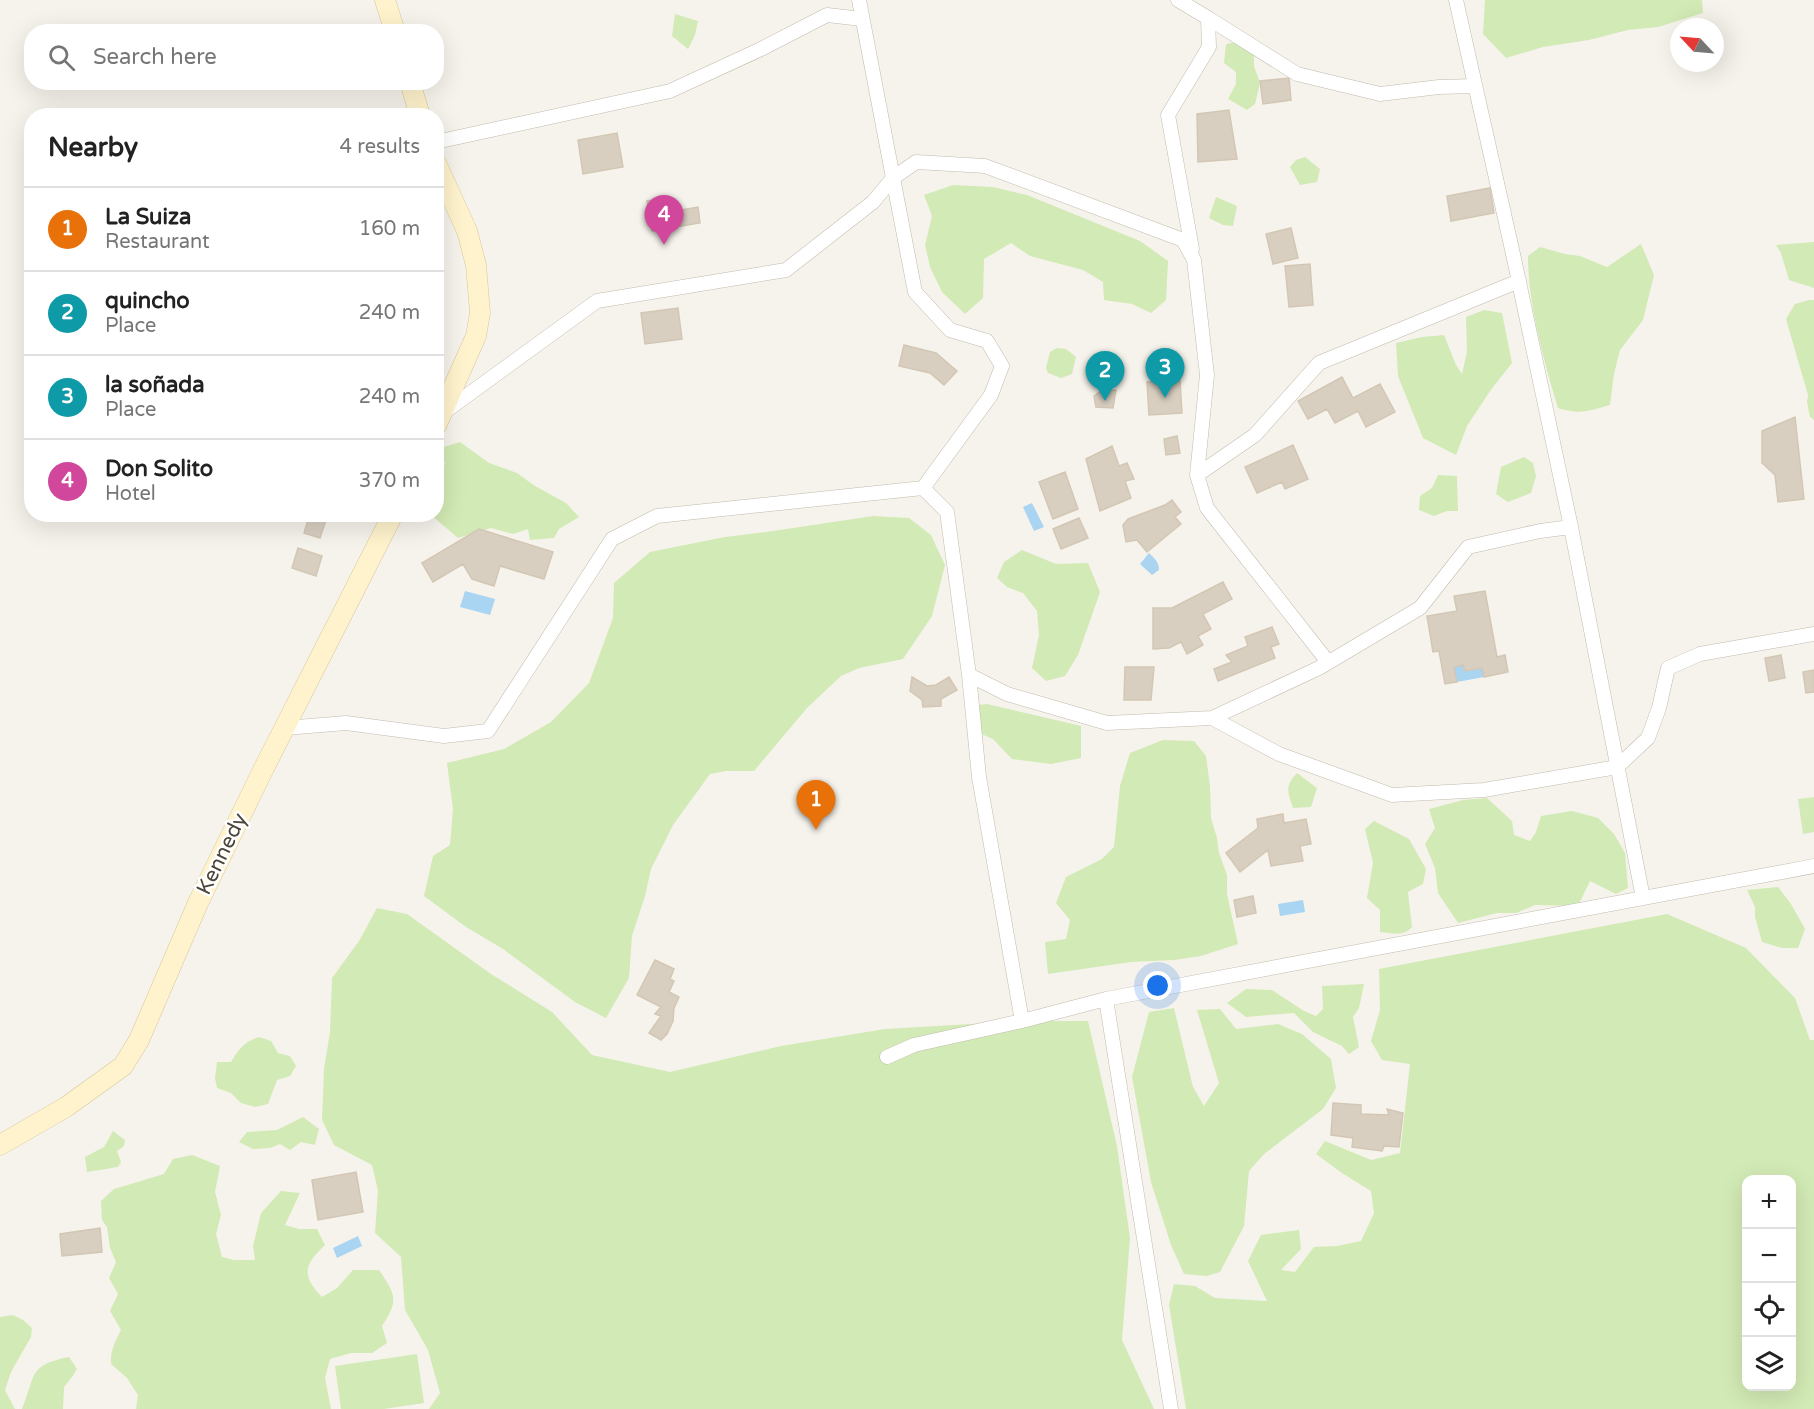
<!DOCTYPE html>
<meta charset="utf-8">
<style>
body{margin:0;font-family:"Varela Round",sans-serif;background:#f6f6f6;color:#222}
.controls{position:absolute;right:18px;bottom:18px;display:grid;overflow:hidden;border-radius:12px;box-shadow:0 6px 24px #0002}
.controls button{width:54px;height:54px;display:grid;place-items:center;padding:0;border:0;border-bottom:2px solid #e0e0e0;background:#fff;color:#222;font:30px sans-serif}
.compass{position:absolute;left:1670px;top:18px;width:54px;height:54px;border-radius:50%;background:#fff;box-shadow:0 6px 24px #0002;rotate:296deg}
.you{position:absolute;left:1158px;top:986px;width:21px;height:21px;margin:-15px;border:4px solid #fff;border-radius:50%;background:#1a73e8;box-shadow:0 0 0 9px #1a73e833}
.badge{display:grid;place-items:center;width:39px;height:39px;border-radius:50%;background:#d93025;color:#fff;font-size:20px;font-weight:700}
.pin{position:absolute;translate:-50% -50px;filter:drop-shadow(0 2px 3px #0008)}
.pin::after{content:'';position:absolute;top:32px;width:21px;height:18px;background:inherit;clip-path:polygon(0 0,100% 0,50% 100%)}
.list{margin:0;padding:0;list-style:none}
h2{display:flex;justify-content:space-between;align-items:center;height:78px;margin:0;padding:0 24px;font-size:26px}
h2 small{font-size:20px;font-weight:400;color:#767676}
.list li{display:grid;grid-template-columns:39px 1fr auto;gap:18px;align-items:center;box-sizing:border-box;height:84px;padding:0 24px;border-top:2px solid #e0e0e0}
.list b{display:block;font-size:22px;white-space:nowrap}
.list p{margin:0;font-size:20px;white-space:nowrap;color:#767676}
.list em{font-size:20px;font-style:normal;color:#767676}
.icon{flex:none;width:33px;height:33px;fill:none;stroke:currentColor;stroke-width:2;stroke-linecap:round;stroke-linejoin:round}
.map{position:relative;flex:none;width:1814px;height:1409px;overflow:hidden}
.search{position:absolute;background:#fff;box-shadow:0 6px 24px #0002;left:24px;top:24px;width:420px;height:66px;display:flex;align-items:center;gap:15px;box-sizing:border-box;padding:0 21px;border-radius:24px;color:#767676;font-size:22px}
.panel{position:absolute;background:#fff;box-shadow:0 6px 24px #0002;left:24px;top:108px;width:420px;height:414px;border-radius:24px}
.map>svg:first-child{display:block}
.green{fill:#d2eab5;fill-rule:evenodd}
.water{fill:#a9d4f2}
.building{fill:#d8cfc1;stroke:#d3c7b4;stroke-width:1.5}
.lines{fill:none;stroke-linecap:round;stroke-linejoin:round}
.minor-casing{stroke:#c2bbae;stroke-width:15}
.secondary-casing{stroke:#d6c79b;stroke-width:21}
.minor{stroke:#fff;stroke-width:14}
.secondary{stroke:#fff3cd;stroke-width:20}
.labels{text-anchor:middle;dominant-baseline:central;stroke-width:5;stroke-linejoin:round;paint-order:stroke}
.street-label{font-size:21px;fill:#4b4439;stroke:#fff}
</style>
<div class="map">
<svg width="1814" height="1409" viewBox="0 0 1814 1409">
<rect width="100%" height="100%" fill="#f6f3ec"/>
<path class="green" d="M1485,0H1702L1703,13L1658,27L1628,30L1589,40L1543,47L1506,58L1483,34Z
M675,14L698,21L695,35L688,49L672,36Z
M1237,42L1254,53V66L1260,83L1255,104L1247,110L1228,99L1236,84V72L1224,63L1226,44Z
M1305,157L1320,169L1317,182L1300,185L1290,167L1296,160Z
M953,185L993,187L1027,195L1140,241L1168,261L1166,300L1151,313L1132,304L1104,300L1103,282L1083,270L1030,256L1011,243L984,259L983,298L965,314L942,292L930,267L925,245L932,216L924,195Z
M1216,197L1237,206L1233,226L1223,225L1209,218Z
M1814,242V288L1789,280L1781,253L1776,245Z
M1641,244L1654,275L1643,320L1620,350L1614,374L1610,405C1588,411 1581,415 1558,408C1544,361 1528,304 1528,256L1540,247L1565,254L1580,256L1607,267Z
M1809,300H1814V420L1810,417L1807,402L1808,395L1786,319L1795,304Z
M1484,310L1502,313L1512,363L1490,391L1467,426L1456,455L1423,438L1398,376L1396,343L1422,337L1444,335L1456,365L1462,374L1467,352L1466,317Z
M1057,348L1066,349L1076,357L1072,374L1061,378L1048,373L1046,368L1050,352Z
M460,442L489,463L517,473L535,486L566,503L579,517L559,529L554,538L530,540L528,529L513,534L491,528L458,538L431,515L436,514L437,489L445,463L437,449Z
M1524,457L1533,463L1536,476L1531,493L1508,502L1496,494L1501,467Z
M1438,475L1457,476L1458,511H1447L1434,516L1419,510L1420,496L1432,488Z
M873,516L909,518L931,535L945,565L932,616L903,659L859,668L841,676L807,708L754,771H726L710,774L673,825L651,869L645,896L632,936L629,978L606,1018L575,1002L503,949L466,927L424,896L433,856L450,845L453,809L447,763L504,749L551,722L589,683L613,618L614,583L650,552L725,537L766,532Z
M1022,550L1056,564L1088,563L1100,592L1078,655L1065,676L1046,681L1032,668L1039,635L1037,611L1023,593L1007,587L997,578L1004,562Z
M987,704L1081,726V758L1051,764L1012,759L993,739L972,730L978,705Z
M1163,740L1194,741L1206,756L1210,786L1211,818L1217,838L1219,853L1227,875V894L1238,944L1201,956L1174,960L1131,962L1048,974L1045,942L1066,939L1070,920L1056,903L1066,877L1102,859L1114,847L1120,786L1130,753Z
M1297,773L1317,788L1311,807L1293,808C1288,792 1284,787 1297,773Z
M1814,797V832L1803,834L1798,799Z
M1487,798L1512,821L1514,835L1530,841L1536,832L1541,816L1572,811L1598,818L1614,834L1625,853L1628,888L1616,894L1590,881L1578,906L1535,905L1516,913H1497L1458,923L1438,893L1435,868L1425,844L1435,828L1429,809L1463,800Z
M1374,821L1409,839L1426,869L1423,884L1408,892L1412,927C1403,937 1392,933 1380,932V910L1367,898L1373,863L1365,829Z
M1778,887L1791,904L1805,929L1798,948H1782L1762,942L1755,917V907L1747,890Z
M377,908L407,914L491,974L552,1012L592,1055L670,1072L781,1046L885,1029L1022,1021H1088L1117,1146L1130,1238L1122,1340L1154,1409H429L440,1393L428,1350L405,1310L401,1257L375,1233L378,1191L372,1165L334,1145L322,1120L324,1069L330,1032L332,978L359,941Z
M1667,914L1746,948L1795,998L1810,1040H1814V1409H1186L1169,1305L1174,1284L1195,1286L1215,1298L1267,1301L1248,1261L1261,1235L1299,1230L1301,1249L1281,1270L1295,1272L1314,1247L1337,1246L1361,1241L1374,1213L1371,1191L1342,1173L1316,1154L1325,1141L1371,1160L1400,1153L1410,1064L1382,1060L1371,1041L1380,1010L1379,969ZM1746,1180H1792V1386H1746Z
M1364,984L1359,1008L1353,1017L1359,1047L1349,1054L1342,1046L1313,1032L1294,1013L1246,1017L1227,1003L1246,989L1272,990L1304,1011L1316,1016L1323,1009L1322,986Z
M1174,1008L1193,1087L1204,1106L1219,1083L1197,1010L1220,1009L1236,1029L1278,1024L1302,1034L1331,1059L1336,1088L1323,1109L1264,1154L1249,1171L1244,1226L1220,1272L1207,1276L1184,1274L1171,1245L1151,1182L1132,1077L1149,1012Z
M259,1037L271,1041L278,1053L290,1056L296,1066L290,1076L277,1080L268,1104L255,1107L241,1103L231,1093L217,1088L215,1078L217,1062H231C239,1049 244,1042 259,1037Z
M303,1117L319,1129L315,1145L301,1142L290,1150L280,1144L270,1148L253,1149L239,1142L247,1132L277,1130Z
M113,1131L125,1140L124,1146L117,1151L121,1162L118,1167L87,1172L85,1157L104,1147Z
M192,1155L220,1166L215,1192L221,1215L216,1234L222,1257L234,1260H255L253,1246L261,1213L281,1191L300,1193L285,1225L299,1229H317L325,1245C304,1265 301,1275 322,1297L337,1288L353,1270H379C396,1295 399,1300 382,1326L387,1343L372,1353H351L330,1359L325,1378L331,1409H136L138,1395L127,1378L111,1364C110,1351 115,1342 121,1330L110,1311L118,1294L109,1278L116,1262L110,1248L107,1227L102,1220L101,1201L114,1189L164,1174L173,1159Z
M13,1315L23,1320L32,1328L31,1337L11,1372L5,1390L15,1409H0V1317Z
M417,1354L424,1403L384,1409H341L335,1366Z
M69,1357L77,1369L72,1377L64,1387L63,1409H22C36,1375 28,1365 69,1357Z"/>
<path class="water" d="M1032,503L1044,527L1034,531L1023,507Z
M1149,553C1155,559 1159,562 1159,570L1152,575L1140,564Z
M465,591L495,599L490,615L460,607Z
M1463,665L1465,671L1482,668L1484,677L1457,682L1454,667Z
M1303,900L1305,912L1280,916L1278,904Z
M358,1236L362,1246L337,1258L333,1248Z"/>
<path class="building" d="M1289,78L1291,100L1263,104L1260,81Z
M1229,110L1237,159L1198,162L1197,114Z
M617,133L623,167L583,174L578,140Z
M1490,188L1494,213L1451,221L1447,196Z
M667,198L669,212L698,207L700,223L652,231L647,201Z
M1291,228L1298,258L1273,264L1266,234Z
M1310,264L1313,305L1289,307L1285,266Z
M678,308L682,339L645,344L641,313Z
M904,345L936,353L957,371L944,385L930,373L899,366Z
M1342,377L1353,398L1380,384L1395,412L1366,427L1358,411L1335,423L1327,409L1308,419L1298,401Z
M1180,380L1182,413L1149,415L1147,382Z
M1116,390L1113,408L1096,407L1094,396L1101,391Z
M1795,417L1804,499L1778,502L1775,475L1762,463V431Z
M1177,436L1180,453L1166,455L1164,439Z
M1293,445L1308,479L1285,489L1282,482L1257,493L1245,467Z
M1112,446L1119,466L1127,463L1134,479L1125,481L1131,498L1100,511L1086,459Z
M1065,472L1078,509L1053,519L1039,482Z
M1172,500L1181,512L1175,517L1181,524L1147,552L1137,540L1126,542L1123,525L1128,519L1165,505Z
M310,514H328L320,538L304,533Z
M1079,518L1088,538L1061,549L1053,529Z
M479,529L553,552L544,579L500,566L494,586L472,579L463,564L433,582L422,563Z
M298,548L322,556L316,576L292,568Z
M1223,582L1232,599L1203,614L1211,629L1198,636L1203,645L1187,654L1181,642L1169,648L1153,649V608H1172Z
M1485,591L1497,657L1505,655L1508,672L1484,677L1482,668L1465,671L1463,665L1454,667L1457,682L1445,684L1439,651L1433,652L1427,616L1457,611L1454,596Z
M1272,627L1279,644L1271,647L1275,658L1218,681L1214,669L1232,662L1226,655L1248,646L1245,637Z
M1781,655L1785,678L1769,681L1765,658Z
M1125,667H1154L1151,700H1124Z
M1814,670V692L1806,693L1803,672Z
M912,677L927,686L936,685L949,677L957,690L941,699V706L923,707L922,700L910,691Z
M1283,814L1284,823L1306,819L1311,844L1300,846L1303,861L1271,866L1268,850L1240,872L1226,853L1258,828L1257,819Z
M1253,896L1256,913L1237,917L1234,900Z
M655,960L674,969L670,979L674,981L669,992L679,997L674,1008L673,1021L667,1034L661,1040L649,1033L661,1016L655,1014L661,1007L637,995Z
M1333,1103L1361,1105V1114L1389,1115L1387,1109L1403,1113L1399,1147L1384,1146L1382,1151L1352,1147L1353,1138L1331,1135Z
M356,1172L363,1212L318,1220L312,1180Z
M100,1228L102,1252L62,1256L60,1234Z"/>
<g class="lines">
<g class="minor-casing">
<path id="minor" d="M1178,0L1208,18L1209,47L1168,115L1192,249
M1456,0L1513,254L1571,527L1643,898
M1208,18L1297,74L1380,94L1439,87L1475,86
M436,142L670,91L761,49L827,15L862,19
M443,413L597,301L786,270L873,202L893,178L859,0
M1197,475L1255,435L1319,363L1519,281
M923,488L991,395L1002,366L987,341L950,330L915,292L893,178L916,162L985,166L1183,240L1194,260L1207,375L1197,475L1207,508L1328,662
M969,675L979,777L1022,1021
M1212,718L1279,754L1392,795L1484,790L1617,767L1648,738L1659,708L1668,668L1700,654L1814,634
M285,728L346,723L444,736L488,731L612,539L657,516L923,488L947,512L969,675L1007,694L1107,723L1212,718L1319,668L1420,608L1468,547L1540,531L1571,527
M1106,999L1171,1409
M887,1057L914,1045L1022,1021L1106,999L1814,866"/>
</g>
<g class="secondary-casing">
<path id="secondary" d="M385,0L395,32
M410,82L420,116
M436,163L467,231L476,265L480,313L476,336L436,426
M0,1145L66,1107L123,1066L139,1040L198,903L264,768L393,514"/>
</g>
<use href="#minor" class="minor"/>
<use href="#secondary" class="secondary"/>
</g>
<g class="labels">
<g class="street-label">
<text transform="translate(222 854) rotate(-64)">Kennedy</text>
</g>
</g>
</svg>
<div class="controls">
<button>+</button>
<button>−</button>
<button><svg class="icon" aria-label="locate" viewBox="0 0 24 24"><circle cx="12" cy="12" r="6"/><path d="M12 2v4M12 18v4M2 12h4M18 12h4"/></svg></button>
<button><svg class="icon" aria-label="layers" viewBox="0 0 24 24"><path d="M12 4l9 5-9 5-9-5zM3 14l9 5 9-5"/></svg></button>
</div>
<svg class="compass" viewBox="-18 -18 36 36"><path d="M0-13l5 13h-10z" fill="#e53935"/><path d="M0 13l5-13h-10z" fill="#767676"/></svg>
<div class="you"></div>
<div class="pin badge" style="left:816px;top:830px;background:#e8710a">1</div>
<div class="pin badge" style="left:1105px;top:401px;background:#0f9aa8">2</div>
<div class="pin badge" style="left:1165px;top:398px;background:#0f9aa8">3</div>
<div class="pin badge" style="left:664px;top:245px;background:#d1479c">4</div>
<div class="search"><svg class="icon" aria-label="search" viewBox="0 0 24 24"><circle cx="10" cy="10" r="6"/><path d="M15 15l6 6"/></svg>Search here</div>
<section class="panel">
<h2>Nearby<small>4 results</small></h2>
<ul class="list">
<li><span class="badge" style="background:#e8710a">1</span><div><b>La Suiza</b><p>Restaurant</p></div><em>160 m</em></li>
<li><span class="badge" style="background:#0f9aa8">2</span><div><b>quincho</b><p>Place</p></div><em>240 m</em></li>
<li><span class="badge" style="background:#0f9aa8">3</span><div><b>la soñada</b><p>Place</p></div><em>240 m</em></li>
<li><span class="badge" style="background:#d1479c">4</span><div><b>Don Solito</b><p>Hotel</p></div><em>370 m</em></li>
</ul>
</section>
</div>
